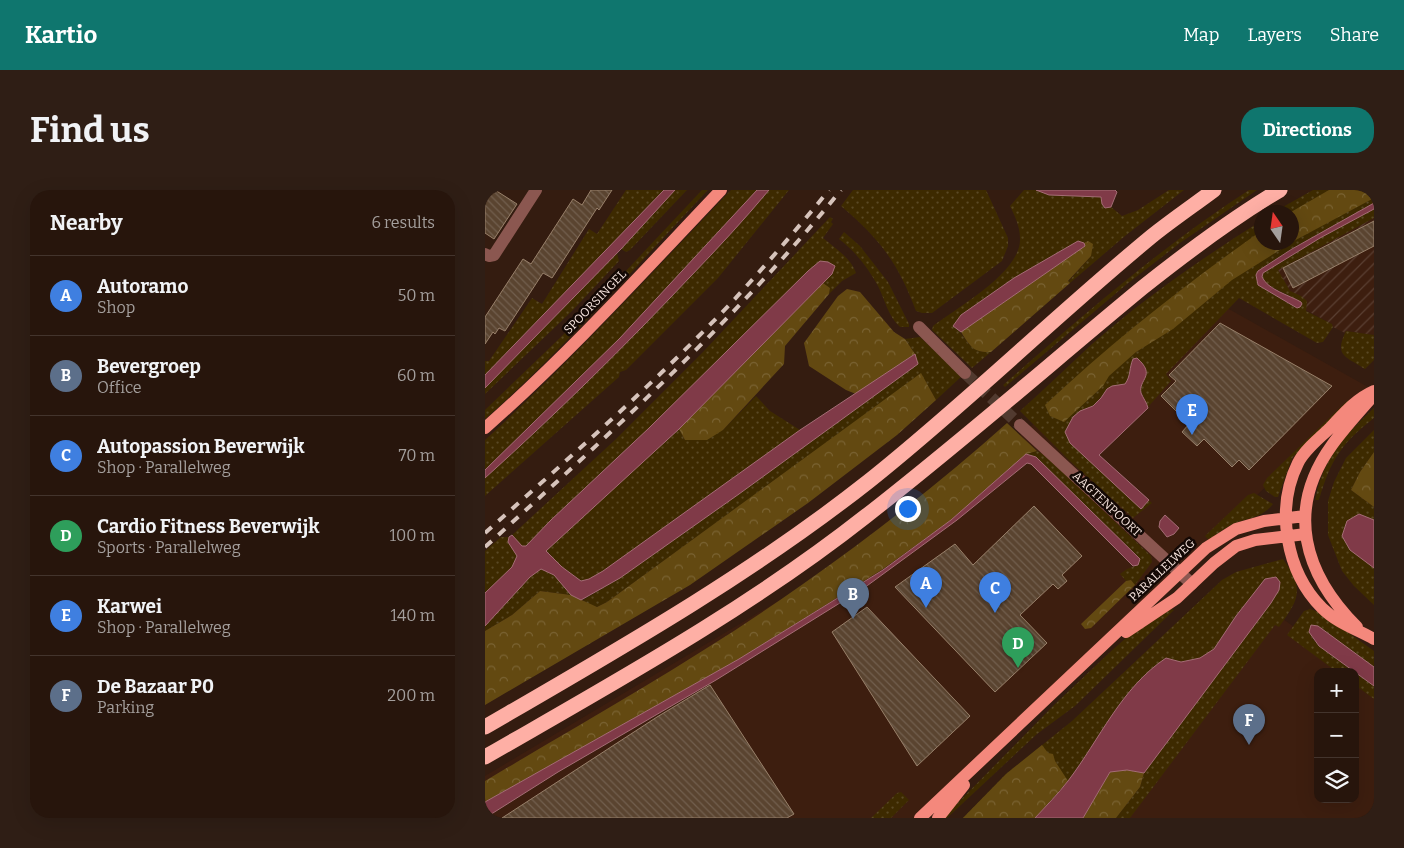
<!DOCTYPE html>
<meta charset="utf-8">
<style>
body{margin:0;font-family:Bitter,serif;background:#2f1e15;color:#f1f3f6}
.controls{position:absolute;right:15px;bottom:15px;display:grid;overflow:hidden;border-radius:10px;box-shadow:0 5px 20px #0002}
.controls button{width:45px;height:45px;display:grid;place-items:center;padding:0;border:0;border-bottom:1px solid #43342d;background:#27150c;color:#f1f3f6;font:25px sans-serif}
.compass{position:absolute;left:769px;top:15px;width:45px;height:45px;border-radius:50%;background:#27150c;box-shadow:0 5px 20px #0002;rotate:347deg}
.you{position:absolute;left:422px;top:318px;width:18px;height:18px;margin:-12px;border:4px solid #fff;border-radius:50%;background:#1a73e8;box-shadow:0 0 0 8px #1a73e833}
.badge{display:grid;place-items:center;width:32px;height:32px;border-radius:50%;background:#0f766e;color:#fff;font-size:16px;font-weight:700}
.pin{position:absolute;translate:-50% -41px;filter:drop-shadow(0 1px 2px #0008)}
.pin::after{content:'';position:absolute;top:26px;width:18px;height:15px;background:inherit;clip-path:polygon(0 0,100% 0,50% 100%)}
.list{margin:0;padding:0;list-style:none}
h2{display:flex;justify-content:space-between;align-items:center;height:65px;margin:0;padding:0 20px;font-size:21px}
h2 small{font-size:16px;font-weight:400;color:#a49f9d}
.list li{display:grid;grid-template-columns:32px 1fr auto;gap:15px;align-items:center;box-sizing:border-box;height:80px;padding:0 20px;border-top:1px solid #43342d}
.list b{display:block;font-size:19px;white-space:nowrap}
.list p{margin:0;font-size:16px;white-space:nowrap;color:#a49f9d}
.list em{font-size:16px;font-style:normal;color:#a49f9d}
.icon{flex:none;width:28px;height:28px;fill:none;stroke:currentColor;stroke-width:2;stroke-linecap:round;stroke-linejoin:round}
.map{position:relative;flex:none;width:889px;height:628px;overflow:hidden;border-radius:20px}
header{display:flex;align-items:center;gap:30px;box-sizing:border-box;height:70px;padding:0 25px;background:#0f766e;color:#fff}
header strong{font-size:24px}
nav{display:flex;gap:28px;margin-inline-start:auto;font-size:18px}
.intro{display:flex;align-items:center;justify-content:space-between;box-sizing:border-box;height:120px;padding:0 30px}
h1{margin:0;font-size:35px}
.button{padding:12px 22px;border-radius:20px;background:#0f766e;color:#fff;font-size:18px;font-weight:700}
main{display:flex;gap:30px;padding:0 30px}
aside{flex:1;background:#27150c;border-radius:20px;box-shadow:0 5px 20px #0002}
.map>svg:first-child{display:block}
.built{fill:#3d1e0f}
.industrial{fill:url(#industrial-furrows)}
.grass{fill:url(#grass-dots)}
.forest{fill:url(#forest-crowns)}
.water{fill:#803a48;stroke:#a46d75}
.building{fill:url(#building-back-hatch);stroke:#98806a}
.lines{fill:none;stroke-linecap:round;stroke-linejoin:round}
.minor-tunnel{stroke:#513a2f;stroke-width:12;stroke-dasharray:12 6;stroke-linecap:butt}
.minor{stroke:#8b5750;stroke-width:12}
.major{stroke:#f4887c;stroke-width:12}
.highway{stroke:#feafa5;stroke-width:15}
.rail{stroke:#d6c3bb;stroke-width:4;stroke-dasharray:9 9;stroke-linecap:butt}
.labels{text-anchor:middle;dominant-baseline:central;stroke-width:5;stroke-linejoin:round;paint-order:stroke}
.street-label{font-size:12px;fill:#f7e5de;stroke:#140905}
</style>
<header>
<strong>Kartio</strong>
<nav><a>Map</a><a>Layers</a><a>Share</a></nav>
</header>
<div class="intro"><h1>Find us</h1><a class="button">Directions</a></div>
<main>
<aside>
<h2>Nearby<small>6 results</small></h2>
<ul class="list">
<li><span class="badge" style="background:#3f7fe0">A</span><div><b>Autoramo</b><p>Shop</p></div><em>50 m</em></li>
<li><span class="badge" style="background:#5c6f8a">B</span><div><b>Bevergroep</b><p>Office</p></div><em>60 m</em></li>
<li><span class="badge" style="background:#3f7fe0">C</span><div><b>Autopassion Beverwijk</b><p>Shop · Parallelweg</p></div><em>70 m</em></li>
<li><span class="badge" style="background:#2e9e5b">D</span><div><b>Cardio Fitness Beverwijk</b><p>Sports · Parallelweg</p></div><em>100 m</em></li>
<li><span class="badge" style="background:#3f7fe0">E</span><div><b>Karwei</b><p>Shop · Parallelweg</p></div><em>140 m</em></li>
<li><span class="badge" style="background:#5c6f8a">F</span><div><b>De Bazaar P0</b><p>Parking</p></div><em>200 m</em></li>
</ul>
</aside>
<div class="map">
<svg width="889" height="628" viewBox="0 0 889 628">
<defs>
<pattern id="industrial-furrows" width="10" height="10" patternUnits="userSpaceOnUse" patternTransform="scale(1.25)"><rect width="10" height="10" fill="#3d1e0f"/><path d="M-1 1l2-2M0 10L10 0M9 11l2-2" fill="none" stroke="#5a3f32"/></pattern>
<pattern id="grass-dots" width="8" height="8" patternUnits="userSpaceOnUse" patternTransform="scale(1.25)"><rect width="8" height="8" fill="#3d2a00"/><path d="M2 2h.1M6 6h.1" fill="none" stroke="#5a4925" stroke-width="1.8" stroke-linecap="round"/></pattern>
<pattern id="forest-crowns" width="20" height="18" patternUnits="userSpaceOnUse" patternTransform="scale(1.25)"><rect width="20" height="18" fill="#634911"/><path d="M2 6a3 3 0 1 1 6 0M12 15a3 3 0 1 1 6 0" fill="none" stroke="#7a6333"/></pattern>
<pattern id="building-back-hatch" width="6" height="6" patternUnits="userSpaceOnUse" patternTransform="scale(1.25)"><rect width="6" height="6" fill="#5a4430"/><path d="M-1 5l2 2M0 0l6 6M5-1l2 2" fill="none" stroke="#725f4e"/></pattern>
</defs>
<rect width="100%" height="100%" fill="#341c10"/>
<path class="built" d="M710,100L883,197L619,454L435,628H0V586L441,323Z
M790,423L870,482H833V609H870V482L889,496V628H632Z"/>
<path class="industrial" d="M889,19V145L861,141L860,143L848,137L847,134L815,117L783,79Z"/>
<path class="grass" d="M141,0H179L0,185V171H4L47,108L57,114L104,39L112,44Z
M190,0H202L145,60L141,62L136,59Z
M217,0H223C150,77 80,158 0,229V220L107,117Z
M246,0H272L135,148L0,280V250C86,171 165,85 246,0Z
M284,0H304L233,88L141,180L135,182L134,187L0,306V288C71,224 139,157 205,87C232,59 259,30 284,0Z
M368,0H501L523,48V56L517,71L447,123H437L431,121C413,73 395,49 356,16Z
M539,0H551L564,5L617,7L620,18L626,17L637,26L653,20L684,0H699L640,46L585,93L583,92L606,66L603,51L599,53L593,51L529,88L476,125L468,136C484,148 482,163 506,162L487,178L447,140L448,136C473,117 536,82 535,49C535,37 530,26 525,16Z
M764,0H772L695,53L642,94L520,197L518,195C597,126 676,57 764,0Z
M828,0H889V13L807,59L773,81L771,85L773,95L811,118L816,112L787,97L778,91L777,87L778,83L835,48L889,19V28L793,80L805,101L816,106L822,111L821,121L847,134L848,137L838,152L832,153L754,108L681,184L686,191L663,217L645,176V187L640,194L627,196L622,199L616,207L608,216L595,221L580,242L656,318L664,310L667,313L648,328L585,271L535,221C560,199 583,176 607,154C658,109 719,67 776,31V52H806V22H789Z
M345,27L348,29L346,32L348,34L338,48C350,58 366,68 371,83L357,91L344,104L345,98L338,93L347,84L323,81L164,238L66,330L41,356H37L27,345L131,249L217,163Z
M359,42L375,56L403,92L424,134V137H415C403,126 400,110 393,96C383,78 371,62 354,49Z
M132,63L134,71L87,121L0,204V197Z
M861,141L889,145V170L880,179C860,166 849,166 861,141Z
M435,147L477,186L451,210L436,184L122,412L112,417L105,415L98,410L135,388L254,304L433,174L430,164L420,149Z
M271,206L285,221L315,240L118,381L104,389L97,391L77,377L61,360L194,239L200,250L238,240Z
M863,210L865,212L807,268L793,307H790L781,301L778,295L782,288Z
M889,218V228C856,254 846,269 834,310H830C839,267 858,247 889,218Z
M889,240V262L875,282L866,300L889,317V330L874,324L862,331L857,346L865,360L889,378V415L869,396L857,381L843,345V311L849,292L861,268Z
M552,261L561,266L666,366L667,372L650,395L646,390L641,391L635,384L642,379L653,375L655,369L551,267L541,264Z
M769,303L788,314C775,330 761,327 744,336C737,340 730,345 724,350L720,346L763,305Z
M16,347H24L23,352L33,366L27,377L0,403V361Z
M798,369C820,400 814,409 794,437L790,435L645,628H631L655,597L659,583L794,400L795,392L791,387L780,389L751,426L729,459L715,468L696,472L681,468C636,498 615,549 583,591C573,604 561,616 550,628H478L521,584L587,531L737,390L751,382Z
M56,379L69,385L86,405L55,401L27,425L0,441V436L45,387Z
M686,419L689,420L590,516L552,544L462,628H458L569,515L624,463L650,440Z
M825,419L836,423L889,461V477L833,436L827,448L834,456L869,482H852L802,445L819,421Z
M870,483L889,496V509L870,495Z
M416,602L424,610L406,628H386L412,603Z"/>
<path class="forest" d="M844,0H889V8L807,52L806,22Z
M776,41V52L806,53L747,90L688,139L651,162L624,186L618,196L579,232L565,226L560,215C628,151 701,94 776,41Z
M603,51L608,54L606,66L583,91L585,93L506,162C488,163 485,156 476,142L599,56V53Z
M338,93L345,98L344,104L300,156L299,174L238,240L222,250H200L194,239Z
M362,99L375,102L409,142L420,149L430,164L371,204L361,200L324,176L319,153L353,106Z
M436,183L451,210L412,245L323,313L205,395L0,515V441L27,425L55,401L86,405L112,417L122,412Z
M522,233L552,261L541,264L466,330L398,379L254,469L0,612V591C107,527 217,466 318,394C389,344 457,291 522,233Z
M889,262V317L866,300L875,282Z
M646,390L650,395L606,438L600,439L596,434L641,391Z
M557,555L563,563L568,564L570,571L583,591L550,628H478L521,584Z
M642,580L659,583L655,597L631,628H598L625,582Z"/>
<path class="water" d="M179,0H190L136,59L0,198V185Z
M272,0H284C259,30 232,59 205,87C139,157 71,224 0,288V280L135,148Z
M551,0H630L632,2L626,17L620,18L617,14L616,7L564,5Z
M889,13V19L835,48L778,83L777,87C783,100 804,105 816,112L817,114L815,117L812,118L773,95L771,85L773,81L807,59Z
M593,51L599,53L600,56L476,142L468,136L476,125L529,88Z
M335,71L343,72L350,76L347,84L194,239L61,361L77,377L96,391L104,389L118,381L315,240L430,164L433,174L254,304L135,388L96,410L86,405L69,385L56,379L45,387L0,436V403L27,377L32,366L23,352L24,347L27,345L37,356H41L66,330L164,238L323,81Z
M652,168C672,186 653,189 656,203C658,208 662,213 663,218L614,265L664,310L656,319L585,253L580,242L588,227L595,221L608,216L616,208L622,199L627,196L640,194C646,186 644,178 648,169Z
M541,264L551,267L655,369L653,375L648,376L546,274L542,273L472,330L379,398L231,490L73,582L0,628V612L254,469L398,380L466,330Z
M874,324L889,330V378L865,360L857,346L862,331Z
M680,325L694,338L689,344L682,347L674,337L675,331Z
M791,387L795,392L794,400L786,413L659,583L642,580L625,582L598,628H550C561,616 573,604 583,591C615,549 636,498 681,468L696,472L715,468L729,459L751,426L780,389Z
M826,435L833,436L889,477V496L834,456L824,442Z"/>
<path class="building" d="M0,0H10L32,14L9,49L0,43Z
M106,0H127L114,20L112,18L67,88L58,83L20,141L14,138L10,144L8,142L0,154V127L38,69L46,74L88,9L97,15Z
M889,31V56L808,98L798,78Z
M735,133L847,196L764,280L754,270L747,277L719,249L712,256L697,242L704,234L676,206L691,191L684,185Z
M549,316L597,366L577,385L582,391L573,399L568,394L535,425L562,453L510,502L410,397L470,354L488,375Z
M382,417L485,526L432,576L347,442Z
M225,495L309,624L302,628H17L172,527Z"/>
<g class="lines">
<path class="minor-tunnel" d="M480,183L535,235"/>
<path class="minor" d="M0,64L4,66L9,65L51,0
M434,137L480,183
M535,235L707,394"/>
<path class="major" d="M889,201C871,209 859,223 846,237C835,248 820,259 813,273C790,319 801,382 837,418C852,433 871,439 889,449
M0,238C84,164 159,81 236,0
M872,437C819,384 800,320 847,255C860,237 875,221 889,205
M641,442L692,408L729,373L751,356L770,350L821,344
M435,628L721,358L751,339L779,331L820,326
M453,628L479,595"/>
<path class="highway" d="M0,537C131,461 265,385 384,291C482,213 571,125 667,46C687,30 709,15 729,0
M0,567C130,492 263,419 381,326C475,253 565,174 657,98C701,63 746,29 795,0"/>
<path class="rail" d="M0,343C84,268 169,194 247,112C280,76 313,38 344,0
M0,357C125,244 250,131 356,0"/>
</g>
<g class="labels">
<g class="street-label">
<text transform="translate(110 112) rotate(-46)">SPOORSINGEL</text>
<text transform="translate(622 314) rotate(43)">AAGTENPOORT</text>
<text transform="translate(677 380) rotate(-43)">PARALLELWEG</text>
</g>
</g>
</svg>
<div class="controls">
<button>+</button>
<button>−</button>
<button><svg class="icon" aria-label="layers" viewBox="0 0 24 24"><path d="M12 4l9 5-9 5-9-5zM3 14l9 5 9-5"/></svg></button>
</div>
<svg class="compass" viewBox="-18 -18 36 36"><path d="M0-13l5 13h-10z" fill="#e53935"/><path d="M0 13l5-13h-10z" fill="#a49f9d"/></svg>
<div class="you"></div>
<div class="pin badge" style="left:441px;top:418px;background:#3f7fe0">A</div>
<div class="pin badge" style="left:368px;top:429px;background:#5c6f8a">B</div>
<div class="pin badge" style="left:510px;top:423px;background:#3f7fe0">C</div>
<div class="pin badge" style="left:533px;top:478px;background:#2e9e5b">D</div>
<div class="pin badge" style="left:707px;top:245px;background:#3f7fe0">E</div>
<div class="pin badge" style="left:764px;top:555px;background:#5c6f8a">F</div>
</div>
</main>
